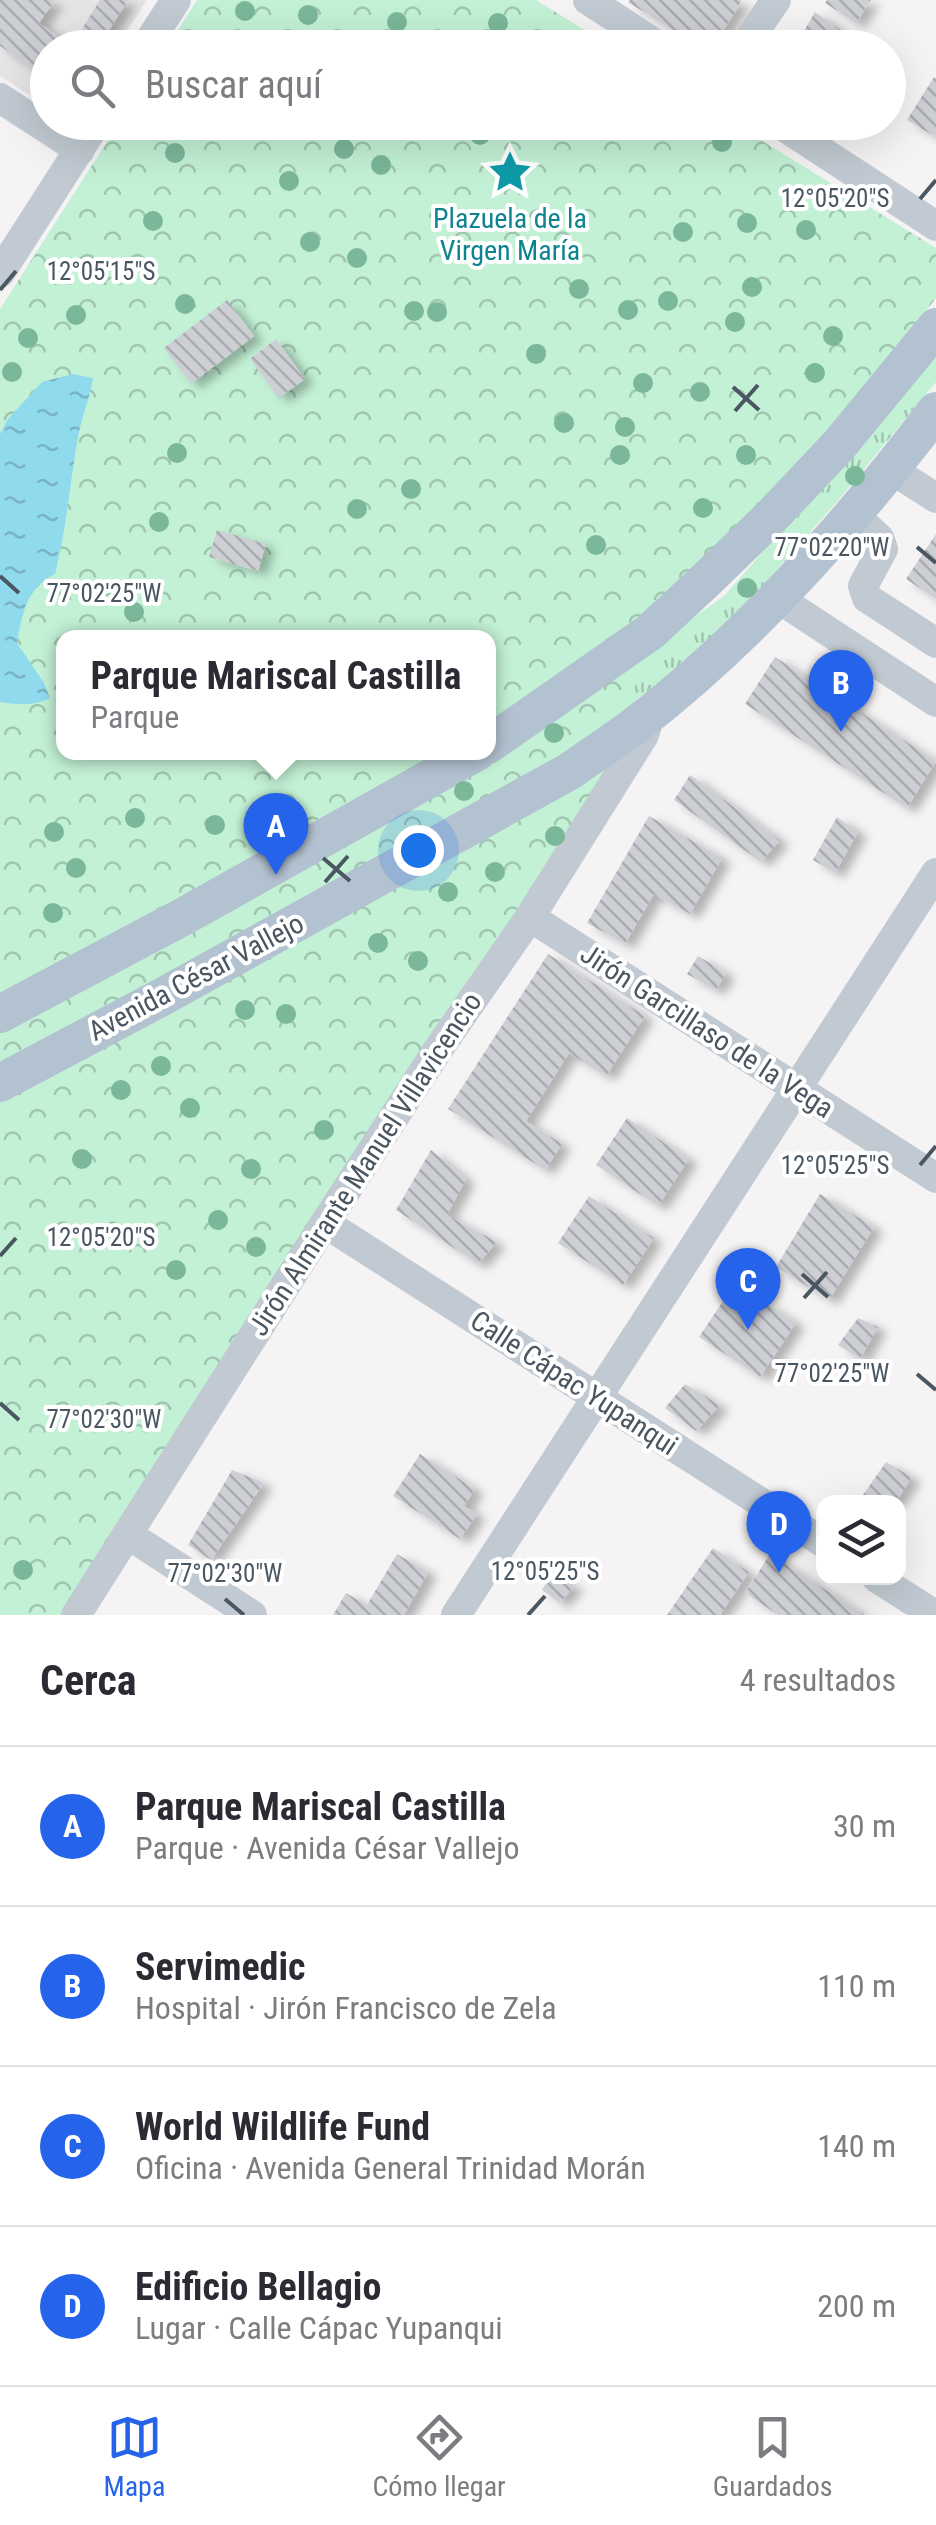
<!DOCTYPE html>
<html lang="es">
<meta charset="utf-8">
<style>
body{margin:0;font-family:"Roboto Condensed",sans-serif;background:#f7f7f7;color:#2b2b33}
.controls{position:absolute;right:30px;bottom:30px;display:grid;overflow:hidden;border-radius:20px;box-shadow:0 10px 40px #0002}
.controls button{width:90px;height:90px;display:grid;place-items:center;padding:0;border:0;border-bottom:2px solid #e1e1e2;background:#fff;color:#2b2b33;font:50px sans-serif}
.you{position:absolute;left:418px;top:850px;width:35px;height:35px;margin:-25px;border:8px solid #fff;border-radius:50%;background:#1a73e8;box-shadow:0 0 0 15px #1a73e833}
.badge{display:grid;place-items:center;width:65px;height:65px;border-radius:50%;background:#2563eb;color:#fff;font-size:32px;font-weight:700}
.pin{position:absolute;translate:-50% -82px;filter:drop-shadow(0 2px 5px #0008)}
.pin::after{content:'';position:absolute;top:52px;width:35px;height:30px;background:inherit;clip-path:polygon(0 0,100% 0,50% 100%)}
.popup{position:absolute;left:56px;top:630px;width:440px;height:130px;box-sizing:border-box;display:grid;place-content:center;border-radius:20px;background:#fff;filter:drop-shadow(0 2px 8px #0005);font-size:32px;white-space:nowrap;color:#7c7c81}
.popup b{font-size:38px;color:#2b2b33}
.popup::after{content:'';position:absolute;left:50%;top:100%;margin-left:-20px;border:20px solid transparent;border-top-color:#fff}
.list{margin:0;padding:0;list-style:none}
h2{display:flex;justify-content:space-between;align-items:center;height:130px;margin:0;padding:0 40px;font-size:42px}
h2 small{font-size:32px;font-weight:400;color:#7c7c81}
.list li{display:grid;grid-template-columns:65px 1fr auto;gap:30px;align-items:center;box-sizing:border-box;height:160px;padding:0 40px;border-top:2px solid #e1e1e2}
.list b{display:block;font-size:38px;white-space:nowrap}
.list p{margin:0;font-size:32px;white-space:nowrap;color:#7c7c81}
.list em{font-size:32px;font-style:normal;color:#7c7c81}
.icon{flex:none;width:55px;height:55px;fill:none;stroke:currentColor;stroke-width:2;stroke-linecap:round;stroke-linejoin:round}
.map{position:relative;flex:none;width:936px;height:1615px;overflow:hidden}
.search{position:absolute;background:#fff;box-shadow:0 10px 40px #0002;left:30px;right:30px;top:30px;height:110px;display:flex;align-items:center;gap:25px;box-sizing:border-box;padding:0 35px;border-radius:55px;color:#7c7c81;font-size:38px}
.sheet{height:770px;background:#fff}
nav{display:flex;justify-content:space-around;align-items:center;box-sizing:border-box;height:140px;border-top:2px solid #e1e1e2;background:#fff;font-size:28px;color:#7c7c81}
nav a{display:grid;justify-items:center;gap:5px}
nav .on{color:#2563eb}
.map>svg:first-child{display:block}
.education{fill:#e6e4e5}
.grass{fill:url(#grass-tufts)}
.forest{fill:url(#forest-crowns);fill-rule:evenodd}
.water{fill:url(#water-ripples)}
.building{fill:url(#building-back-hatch);filter:url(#shadow)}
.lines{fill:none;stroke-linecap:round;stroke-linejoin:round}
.minor{stroke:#c1cad2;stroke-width:30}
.major{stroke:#b3c2d1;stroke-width:38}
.tree{fill:#7bb799}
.ticks{fill:none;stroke:#4a5661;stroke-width:4}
.labels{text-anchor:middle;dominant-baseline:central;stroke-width:8;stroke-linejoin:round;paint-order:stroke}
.culture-label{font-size:28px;fill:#0d838f;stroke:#fff}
.street-label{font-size:28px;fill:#4a5661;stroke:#fff}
.ticks-label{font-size:25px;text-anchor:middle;fill:#4a5661;stroke:#fff;stroke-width:8;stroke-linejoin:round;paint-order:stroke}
</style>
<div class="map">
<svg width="936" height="1615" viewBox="0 0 936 1615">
<defs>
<pattern id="grass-tufts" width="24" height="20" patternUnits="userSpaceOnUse" patternTransform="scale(2.5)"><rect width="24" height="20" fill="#c3f1d5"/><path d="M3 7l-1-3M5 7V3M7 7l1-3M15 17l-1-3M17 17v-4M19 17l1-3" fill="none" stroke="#a0c6b0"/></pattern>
<pattern id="forest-crowns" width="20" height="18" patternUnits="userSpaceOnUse" patternTransform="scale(2.5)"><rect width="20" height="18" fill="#c3f1d5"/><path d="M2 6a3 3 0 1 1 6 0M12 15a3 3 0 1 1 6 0" fill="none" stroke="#a0c6b0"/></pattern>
<pattern id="water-ripples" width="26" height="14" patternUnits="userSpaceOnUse" patternTransform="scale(2.5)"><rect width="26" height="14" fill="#90daee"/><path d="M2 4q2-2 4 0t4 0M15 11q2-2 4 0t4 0" fill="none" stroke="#78b4c4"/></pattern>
<pattern id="building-back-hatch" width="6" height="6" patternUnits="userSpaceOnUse" patternTransform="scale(2.5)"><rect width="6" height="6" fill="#cdcfd5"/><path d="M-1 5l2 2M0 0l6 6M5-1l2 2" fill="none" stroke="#a8abb0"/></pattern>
<filter id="shadow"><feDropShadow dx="9" dy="5" stdDeviation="5" flood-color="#0004"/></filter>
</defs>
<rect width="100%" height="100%" fill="#f5f3f3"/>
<path class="education" d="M0,0H147L116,47L48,48L47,106L0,76Z"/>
<path class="grass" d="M936,355V382L835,504L707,649L544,765L568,706L724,596Z"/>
<path class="forest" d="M197,0H536L612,47H167Z
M119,123H733L936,248V298L774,504L633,632L637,753L64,1615H0V309ZM64,638H488V752H64Z"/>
<path class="water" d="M73,374L93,378C90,397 83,414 79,432C70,479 67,527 55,574C27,587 22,614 17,643L44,683L50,698C35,706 17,705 0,702V434L8,419L42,382Z"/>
<path class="building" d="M0,0H55L39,23L65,41L60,48H48V67L42,75L0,46Z
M100,0H128L98,48H70Z
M630,0H742L713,48H700L628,2Z
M827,0H871L856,23L825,3Z
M815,12L845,33L836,48H794Z
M934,77L936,79V133L934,136L907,120Z
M227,300L254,336L191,384L164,348Z
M276,339L305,379L279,398L250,359Z
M217,530L266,544L258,571L209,557Z
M936,534V599L906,579Z
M775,657L936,761L907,808L745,704Z
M690,775L780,840L761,862L674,800Z
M649,816L722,858L690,914L654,894L625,944L587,923Z
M837,817L858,832L835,873L813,860Z
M548,954L645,1016L606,1076L569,1053L526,1121L562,1144L545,1170L448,1109Z
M698,956L726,973L716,990L687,974Z
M627,1118L689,1159L658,1206L596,1165Z
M431,1150L466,1179L447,1215L497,1242L478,1264L396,1210Z
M820,1194L874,1227L829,1300L776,1267Z
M589,1196L654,1238L623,1285L558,1243Z
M731,1289L760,1308L765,1302L796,1323L760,1377L699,1337Z
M858,1318L878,1327L860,1359L838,1345Z
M685,1384L720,1405L696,1431L665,1408Z
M420,1454L475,1489L464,1506L477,1514L460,1539L393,1496Z
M886,1462L912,1477L896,1502H858Z
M232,1470L264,1483L211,1560L188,1545Z
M713,1548L749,1572L720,1615H667Z
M397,1554L428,1572L404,1615H333L346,1593L367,1605Z
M770,1554L865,1615H778L745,1593Z
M551,1575L575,1585L560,1603L542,1590Z"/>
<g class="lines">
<path class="minor" d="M588,0L662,48
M145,48L176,0
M743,48L776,0
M0,98L80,150
M777,122L936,226
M0,273L97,122
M891,469L936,498
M853,514L879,538L883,549L863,586L867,598L936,643
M776,597L936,702
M530,917L936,1178
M325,1223L824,1543
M127,1534L252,1615
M877,1578L935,1615
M76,1615L325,1223L437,1051L530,917L644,735L651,712
M456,1615L936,873"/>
<path class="major" d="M488,745L650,632L707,579L771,517L839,445L936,327
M0,1014L188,914L477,752
M0,1083L162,997L570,771C591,756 613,742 633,727C747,640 850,524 936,411"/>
</g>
<g class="tree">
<circle cx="245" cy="11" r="10"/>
<circle cx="308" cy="15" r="10"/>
<circle cx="397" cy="22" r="10"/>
<circle cx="498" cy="23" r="10"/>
<circle cx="480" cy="135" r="10"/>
<circle cx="722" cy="142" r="10"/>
<circle cx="344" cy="149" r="10"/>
<circle cx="175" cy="153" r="10"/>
<circle cx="381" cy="165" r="10"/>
<circle cx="289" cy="181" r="10"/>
<circle cx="153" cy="221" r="10"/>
<circle cx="747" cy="223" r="10"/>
<circle cx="806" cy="230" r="10"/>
<circle cx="683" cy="232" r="10"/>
<circle cx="310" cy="242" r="10"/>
<circle cx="357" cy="258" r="10"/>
<circle cx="752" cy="287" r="10"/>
<circle cx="579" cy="289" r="10"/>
<circle cx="668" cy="301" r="10"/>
<circle cx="185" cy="304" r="10"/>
<circle cx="628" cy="310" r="10"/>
<circle cx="414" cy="311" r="10"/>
<circle cx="437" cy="312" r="10"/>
<circle cx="76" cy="315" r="10"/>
<circle cx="735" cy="322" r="10"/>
<circle cx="833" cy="336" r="10"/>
<circle cx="28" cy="338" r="10"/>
<circle cx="536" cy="354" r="10"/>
<circle cx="12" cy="372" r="10"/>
<circle cx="815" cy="373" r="10"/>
<circle cx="643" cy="383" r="10"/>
<circle cx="700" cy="392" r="10"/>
<circle cx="564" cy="423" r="10"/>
<circle cx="625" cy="427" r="10"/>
<circle cx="177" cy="453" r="10"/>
<circle cx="620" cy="455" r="10"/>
<circle cx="746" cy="455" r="10"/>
<circle cx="855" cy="476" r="10"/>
<circle cx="411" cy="489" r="10"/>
<circle cx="703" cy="508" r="10"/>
<circle cx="357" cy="509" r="10"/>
<circle cx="159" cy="522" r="10"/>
<circle cx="596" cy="545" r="10"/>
<circle cx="747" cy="588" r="10"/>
<circle cx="134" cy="612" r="10"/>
<circle cx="554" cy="733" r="10"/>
<circle cx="464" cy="791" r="10"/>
<circle cx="135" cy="818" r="10"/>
<circle cx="215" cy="825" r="10"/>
<circle cx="54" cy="832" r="10"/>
<circle cx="555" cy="836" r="10"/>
<circle cx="76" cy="868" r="10"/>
<circle cx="495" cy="872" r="10"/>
<circle cx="448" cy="892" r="10"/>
<circle cx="53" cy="913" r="10"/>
<circle cx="378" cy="943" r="10"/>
<circle cx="418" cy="961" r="10"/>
<circle cx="245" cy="1010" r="10"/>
<circle cx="286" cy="1014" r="10"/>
<circle cx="161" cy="1066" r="10"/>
<circle cx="121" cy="1090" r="10"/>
<circle cx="190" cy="1108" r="10"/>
<circle cx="324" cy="1130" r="10"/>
<circle cx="82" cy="1159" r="10"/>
<circle cx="251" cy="1169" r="10"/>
<circle cx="218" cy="1220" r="10"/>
<circle cx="256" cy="1247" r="10"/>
<circle cx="176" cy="1270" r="10"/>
<circle cx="23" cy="1570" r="10"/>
</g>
<path class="ticks" d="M920,199L936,180M0,290L16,271M733,387L759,410M735,411L758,385M917,547L936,563M0,576L19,593M323,858L350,881M325,882L348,856M920,1165L936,1146M0,1256L16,1238M802,1274L828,1297M804,1298L827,1272M917,1374L936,1390M0,1403L19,1420M225,1599L244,1615M528,1615L545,1596"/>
<defs>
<g id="sight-bare" transform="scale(3.45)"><path d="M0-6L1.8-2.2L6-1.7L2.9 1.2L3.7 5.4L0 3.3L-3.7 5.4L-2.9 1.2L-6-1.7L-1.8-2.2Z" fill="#0f9aa8" stroke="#fff" stroke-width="2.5" paint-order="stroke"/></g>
</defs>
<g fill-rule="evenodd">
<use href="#sight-bare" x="510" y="172"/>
</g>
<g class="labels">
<g class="culture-label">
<text x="510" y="218">Plazuela de la<tspan x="510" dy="32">Virgen María</tspan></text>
</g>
<g class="street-label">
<text transform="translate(196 977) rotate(-28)">Avenida César Vallejo</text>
<text transform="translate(707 1031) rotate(33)">Jirón Garcillaso de la Vega</text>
<text transform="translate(365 1164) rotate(-57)">Jirón Almirante Manuel Villavicencio</text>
<text transform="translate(574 1383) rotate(33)">Calle Cápac Yupanqui</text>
</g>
</g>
<g class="ticks-label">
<text x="835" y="207">12°05'20"S</text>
<text x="101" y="280">12°05'15"S</text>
<text x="832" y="556">77°02'20"W</text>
<text x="104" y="602">77°02'25"W</text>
<text x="835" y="1174">12°05'25"S</text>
<text x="101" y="1246">12°05'20"S</text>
<text x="832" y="1382">77°02'25"W</text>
<text x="104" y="1428">77°02'30"W</text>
<text x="545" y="1580">12°05'25"S</text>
<text x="225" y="1582">77°02'30"W</text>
</g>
</svg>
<div class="controls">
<button><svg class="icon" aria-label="layers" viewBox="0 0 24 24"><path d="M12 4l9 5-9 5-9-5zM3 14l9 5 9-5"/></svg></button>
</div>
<div class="you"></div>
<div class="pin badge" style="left:276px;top:875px">A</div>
<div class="popup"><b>Parque Mariscal Castilla</b>Parque</div>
<div class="pin badge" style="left:841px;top:732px">B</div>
<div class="pin badge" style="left:748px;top:1330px">C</div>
<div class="pin badge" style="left:779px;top:1573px">D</div>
<div class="search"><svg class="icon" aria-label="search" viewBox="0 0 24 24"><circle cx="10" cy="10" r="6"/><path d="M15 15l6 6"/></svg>Buscar aquí</div>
</div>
<section class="sheet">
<h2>Cerca<small>4 resultados</small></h2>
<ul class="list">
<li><span class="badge">A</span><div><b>Parque Mariscal Castilla</b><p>Parque · Avenida César Vallejo</p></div><em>30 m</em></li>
<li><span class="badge">B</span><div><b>Servimedic</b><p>Hospital · Jirón Francisco de Zela</p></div><em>110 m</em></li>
<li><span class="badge">C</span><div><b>World Wildlife Fund</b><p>Oficina · Avenida General Trinidad Morán</p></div><em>140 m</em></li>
<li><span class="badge">D</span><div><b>Edificio Bellagio</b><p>Lugar · Calle Cápac Yupanqui</p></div><em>200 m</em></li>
</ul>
</section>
<nav>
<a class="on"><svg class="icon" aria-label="map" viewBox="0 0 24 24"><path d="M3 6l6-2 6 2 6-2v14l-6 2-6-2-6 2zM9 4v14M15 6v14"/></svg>Mapa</a>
<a><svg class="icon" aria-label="directions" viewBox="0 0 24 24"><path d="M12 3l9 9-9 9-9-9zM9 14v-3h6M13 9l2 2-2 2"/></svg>Cómo llegar</a>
<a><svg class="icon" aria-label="saved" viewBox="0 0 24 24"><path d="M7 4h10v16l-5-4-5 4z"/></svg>Guardados</a>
</nav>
